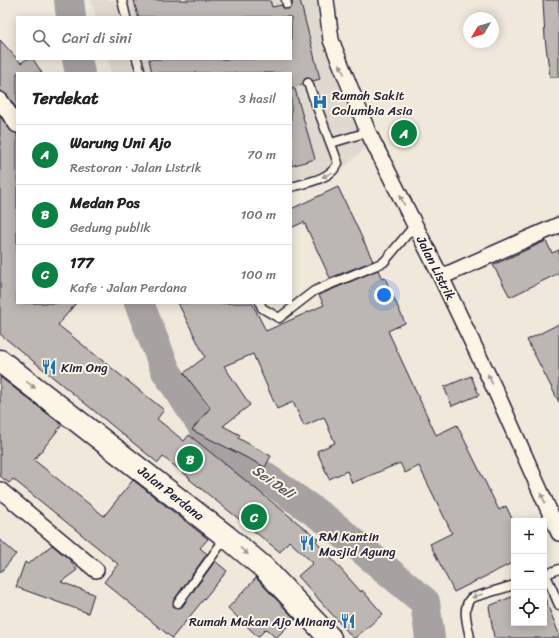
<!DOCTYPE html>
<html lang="id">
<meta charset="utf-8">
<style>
body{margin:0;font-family:Sriracha,sans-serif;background:#f2f2f2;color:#222}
.controls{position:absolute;right:12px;bottom:12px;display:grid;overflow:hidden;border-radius:0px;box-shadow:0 2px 10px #0003}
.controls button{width:36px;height:36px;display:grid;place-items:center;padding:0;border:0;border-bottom:1px solid #e0e0e0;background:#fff;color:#222;font:20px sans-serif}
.compass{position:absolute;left:463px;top:12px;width:36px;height:36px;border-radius:50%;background:#fff;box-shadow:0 2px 10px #0003;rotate:232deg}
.you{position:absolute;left:384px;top:295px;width:14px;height:14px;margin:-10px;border:3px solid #fff;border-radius:50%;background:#1a73e8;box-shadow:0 0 0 6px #1a73e833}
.badge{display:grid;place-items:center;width:26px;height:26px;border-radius:50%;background:#0b8043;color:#fff;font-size:13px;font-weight:700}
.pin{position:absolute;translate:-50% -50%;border:2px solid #fff;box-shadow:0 1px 4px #0006}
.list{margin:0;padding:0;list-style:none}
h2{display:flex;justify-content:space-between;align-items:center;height:52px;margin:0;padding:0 16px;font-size:17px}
h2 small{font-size:13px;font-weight:400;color:#767676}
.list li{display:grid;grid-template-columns:26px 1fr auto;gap:12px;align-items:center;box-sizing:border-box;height:60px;padding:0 16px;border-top:1px solid #e0e0e0}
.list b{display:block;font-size:15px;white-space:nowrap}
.list p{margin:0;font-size:13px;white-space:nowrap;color:#767676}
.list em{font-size:13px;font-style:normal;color:#767676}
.icon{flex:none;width:22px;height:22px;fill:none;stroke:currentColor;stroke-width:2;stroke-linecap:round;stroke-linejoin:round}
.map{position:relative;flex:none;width:559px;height:638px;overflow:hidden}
.search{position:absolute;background:#fff;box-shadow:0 2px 10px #0003;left:16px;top:16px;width:276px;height:44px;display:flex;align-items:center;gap:10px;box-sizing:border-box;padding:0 14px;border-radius:0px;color:#767676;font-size:15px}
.panel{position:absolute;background:#fff;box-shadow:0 2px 10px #0003;left:16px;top:72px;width:276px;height:232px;border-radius:0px}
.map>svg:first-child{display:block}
.built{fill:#e0d9cf}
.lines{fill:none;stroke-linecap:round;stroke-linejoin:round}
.river{stroke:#a6a2a2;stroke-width:30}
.building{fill:#bcb7b3;stroke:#22223b}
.lane-casing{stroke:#22223b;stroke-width:11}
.street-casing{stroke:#22223b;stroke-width:18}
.secondary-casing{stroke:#22223b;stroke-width:25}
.lane{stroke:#fcf5e5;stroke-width:8}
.street{stroke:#fcf5e5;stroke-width:15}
.secondary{stroke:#fcf5e5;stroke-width:22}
.oneway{fill:#9a9698}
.labels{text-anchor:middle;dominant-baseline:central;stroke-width:4;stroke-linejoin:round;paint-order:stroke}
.poi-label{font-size:13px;fill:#22223b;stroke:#fcf5e5;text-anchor:start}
.street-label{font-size:13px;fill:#22223b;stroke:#fcf5e5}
.water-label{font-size:14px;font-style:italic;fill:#575564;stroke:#fcf5e5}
</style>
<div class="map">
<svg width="559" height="638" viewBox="0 0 559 638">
<rect width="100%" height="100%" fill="#efe8db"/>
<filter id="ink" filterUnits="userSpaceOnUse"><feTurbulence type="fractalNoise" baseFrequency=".025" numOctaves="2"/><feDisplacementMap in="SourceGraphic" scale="8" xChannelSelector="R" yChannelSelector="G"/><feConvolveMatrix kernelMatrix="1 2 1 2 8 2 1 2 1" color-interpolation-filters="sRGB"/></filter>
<g filter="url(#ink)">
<path class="built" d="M91,0H324L368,146L335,175L291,191V73H111L108,59H291V17H96Z"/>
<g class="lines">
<path class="river" d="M69,0L71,17
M77,59L80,73
M139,303L166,371L211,439L329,522L425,602L430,638"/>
</g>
<path class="building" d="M134,0H270L272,7L282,5L283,8L288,9L292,6V0H300L320,79L313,81L311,79L306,78L304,80L303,84L291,88V73H152L149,59H291V17H138Z
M543,0H559V77H550L545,38Z
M0,40L21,63L27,59H33L42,73H17V109L7,95L0,91Z
M291,89H295L315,159L291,166Z
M0,116L10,130L17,134V303H76L58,325L164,410L157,419L184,441L189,435L318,539L316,541L361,592L362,590L383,614L355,638H353L298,576L313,563L289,541L280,552L189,479L190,478L163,457L158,463L0,334Z
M338,187L373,261L330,278L304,222L291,228V209Z
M546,241L552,253L559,250V273L510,297L493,265Z
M378,270L382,279L385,278L405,323L388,331L436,435L457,425L499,510L506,506L514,523V562L454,592L430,544L452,533L419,466L405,473L400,463L352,483L347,471L329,479L317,451L335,443L324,417L304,426L293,402L277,409L253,354L224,366L250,405L223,426L240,435L238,438L271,456L265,467L192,430L210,408L184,373L205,357L178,303H252L266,331L324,305L319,295Z
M559,324V402L527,340Z
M471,376L479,395L452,406L444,387Z
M0,377L62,425L34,460L104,516L133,480L208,539L200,548L207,554L174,600L173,606L177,608L182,607L215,561L227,571L172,638L104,582L118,564L13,479L9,483L0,476Z
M0,540L16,554L0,573Z
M52,545L70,560L77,570L61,582L94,594L88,613L16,587L25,562L28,564Z
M256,578L295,619L276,638L266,629L258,637L228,608Z
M514,596V623H544L545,598L559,634V638H494L489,606Z"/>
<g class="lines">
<g class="lane-casing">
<path id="lane" d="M122,0L126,17
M286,0L287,4
M137,59L141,73
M331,143L368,132
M291,187C305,183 332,179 338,163L308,83
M260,303L262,308L279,318L314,291L384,262L414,226
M544,575L559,569
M546,575L559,605
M178,603L226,537
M470,638C468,625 461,608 471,598L514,585"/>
</g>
<g class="street-casing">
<path id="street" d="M326,0L331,40L368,132L441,277L497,394L559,533
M0,100L17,125
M441,277L559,225
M0,490L96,570"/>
</g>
<g class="secondary-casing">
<path id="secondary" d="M0,361L227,537L263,567L330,638"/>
</g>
<use href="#lane" class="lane"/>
<use href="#street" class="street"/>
<use href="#secondary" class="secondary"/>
</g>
<defs><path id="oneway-solid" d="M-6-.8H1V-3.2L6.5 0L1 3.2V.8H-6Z"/></defs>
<g class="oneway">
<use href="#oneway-solid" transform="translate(342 69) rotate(-112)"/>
<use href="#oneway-solid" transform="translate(327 175) rotate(154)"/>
<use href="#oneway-solid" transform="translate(402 200) rotate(-116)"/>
<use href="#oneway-solid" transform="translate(490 379) rotate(-115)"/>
<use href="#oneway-solid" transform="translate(31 385) rotate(38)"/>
<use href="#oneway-solid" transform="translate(543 498) rotate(-114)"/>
<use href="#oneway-solid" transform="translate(244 551) rotate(40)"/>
<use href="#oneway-solid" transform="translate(477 596) rotate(161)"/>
</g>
</g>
<defs>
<g id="hospital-bare" transform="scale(1.2)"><path d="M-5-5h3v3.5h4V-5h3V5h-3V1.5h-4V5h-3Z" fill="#1f6fb2" stroke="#fcf5e5" stroke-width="2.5" paint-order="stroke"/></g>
<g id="restaurant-bare" transform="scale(1.2)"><path d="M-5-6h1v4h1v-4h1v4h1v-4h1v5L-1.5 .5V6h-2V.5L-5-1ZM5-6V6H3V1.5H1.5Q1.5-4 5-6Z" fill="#1f6fb2" stroke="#fcf5e5" stroke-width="2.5" paint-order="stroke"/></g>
</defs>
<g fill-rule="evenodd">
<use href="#hospital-bare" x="320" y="102"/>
<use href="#restaurant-bare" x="49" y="367"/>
<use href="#restaurant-bare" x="307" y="543"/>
<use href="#restaurant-bare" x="348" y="621"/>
</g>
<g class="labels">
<g class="poi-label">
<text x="332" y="95">Rumah Sakit<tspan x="332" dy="15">Columbia Asia</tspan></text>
<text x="61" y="367">Kim Ong</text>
<text x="319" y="536">RM Kantin<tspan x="319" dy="15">Masjid Agung</tspan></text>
<text x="336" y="621" text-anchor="end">Rumah Makan Ajo Minang</text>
</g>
<g class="street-label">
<text transform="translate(436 268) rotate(63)">Jalan Listrik</text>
<text transform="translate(171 493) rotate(38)">Jalan Perdana</text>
</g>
<g class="water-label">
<text transform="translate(273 482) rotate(35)">Sei Deli</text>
</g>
</g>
</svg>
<div class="controls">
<button>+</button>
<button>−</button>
<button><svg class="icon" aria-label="locate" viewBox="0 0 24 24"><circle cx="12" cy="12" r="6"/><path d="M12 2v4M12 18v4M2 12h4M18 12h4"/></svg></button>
</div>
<svg class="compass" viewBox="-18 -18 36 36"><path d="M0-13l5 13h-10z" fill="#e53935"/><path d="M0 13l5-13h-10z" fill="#767676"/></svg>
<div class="you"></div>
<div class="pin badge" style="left:404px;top:133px">A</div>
<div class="pin badge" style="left:190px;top:459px">B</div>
<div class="pin badge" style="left:254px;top:517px">C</div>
<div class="search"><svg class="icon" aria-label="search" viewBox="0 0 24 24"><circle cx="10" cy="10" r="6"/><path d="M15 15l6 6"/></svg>Cari di sini</div>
<section class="panel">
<h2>Terdekat<small>3 hasil</small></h2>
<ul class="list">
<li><span class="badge">A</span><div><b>Warung Uni Ajo</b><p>Restoran · Jalan Listrik</p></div><em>70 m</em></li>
<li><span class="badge">B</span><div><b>Medan Pos</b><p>Gedung publik</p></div><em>100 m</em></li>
<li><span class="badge">C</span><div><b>177</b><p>Kafe · Jalan Perdana</p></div><em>100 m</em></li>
</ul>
</section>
</div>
